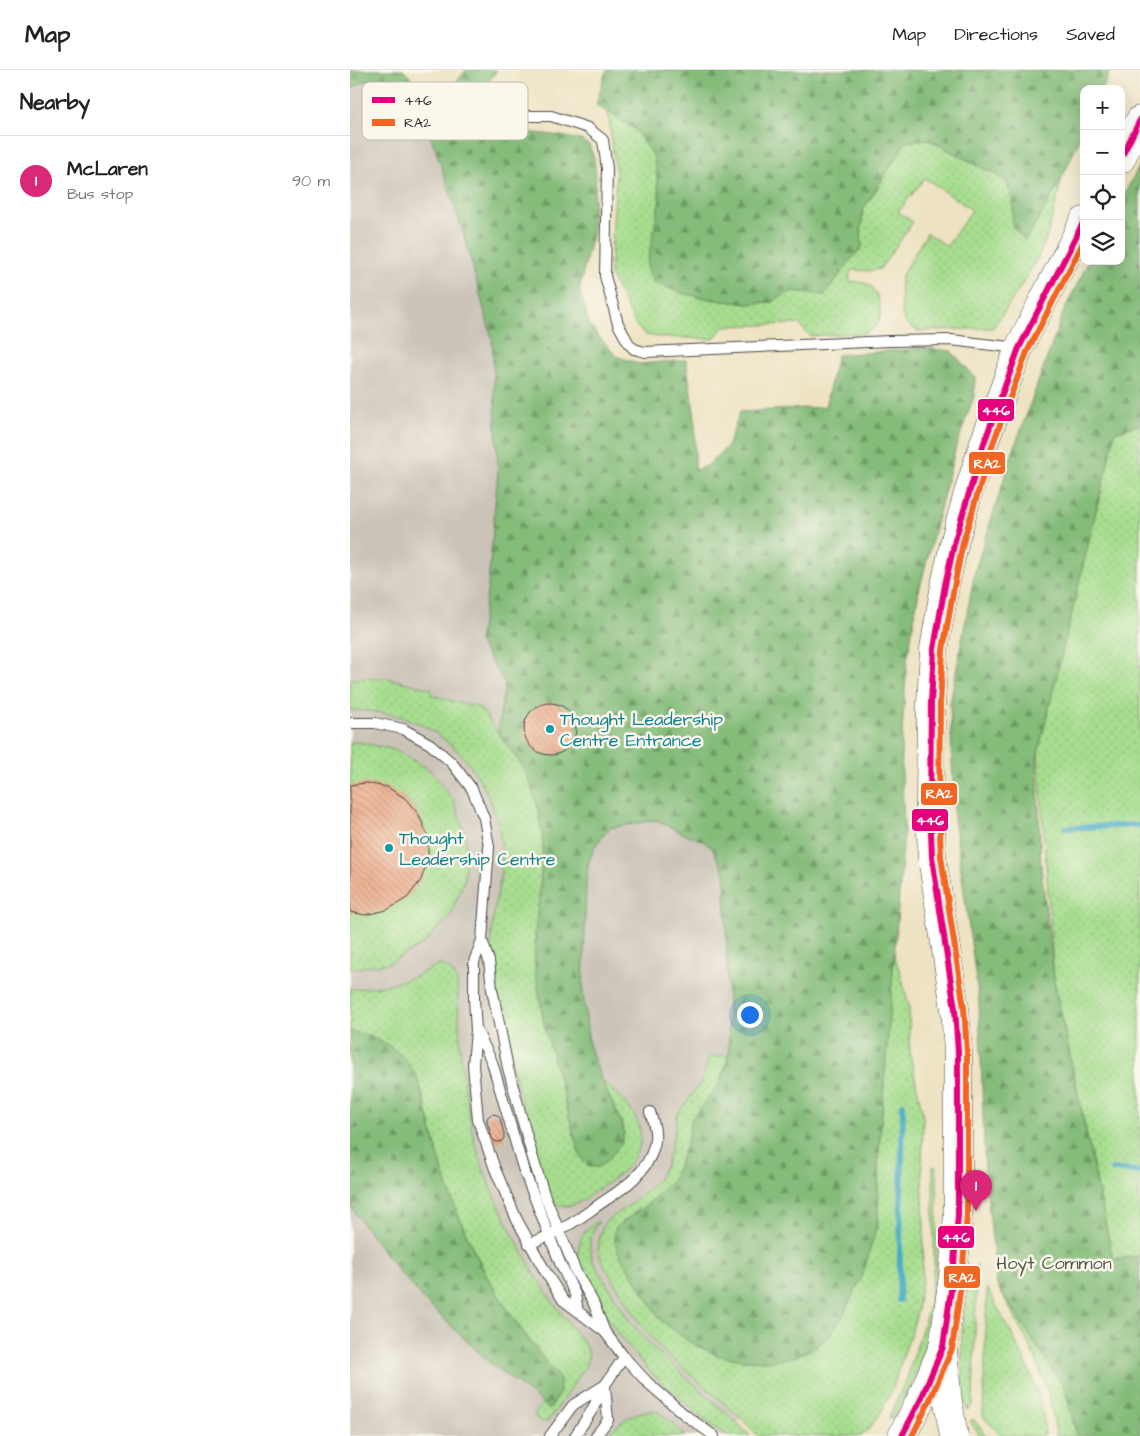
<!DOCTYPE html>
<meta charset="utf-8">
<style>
body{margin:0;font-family:"Architects Daughter",sans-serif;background:#f2f2f2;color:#222}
.controls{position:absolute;right:15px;top:15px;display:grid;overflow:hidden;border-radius:10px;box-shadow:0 5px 20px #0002}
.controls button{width:45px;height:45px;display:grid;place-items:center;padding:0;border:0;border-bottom:1px solid #e0e0e0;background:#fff;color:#222;font:25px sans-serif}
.you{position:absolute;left:399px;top:944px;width:18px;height:18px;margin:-12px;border:4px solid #fff;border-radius:50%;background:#1a73e8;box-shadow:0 0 0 8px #1a73e833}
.badge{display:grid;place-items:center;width:32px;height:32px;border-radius:50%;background:#db2777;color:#fff;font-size:16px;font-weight:700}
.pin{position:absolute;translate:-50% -41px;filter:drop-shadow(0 1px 2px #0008)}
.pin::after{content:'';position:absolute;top:26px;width:18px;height:15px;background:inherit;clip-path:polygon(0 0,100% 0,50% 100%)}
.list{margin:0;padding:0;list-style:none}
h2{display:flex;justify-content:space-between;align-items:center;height:65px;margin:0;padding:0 20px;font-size:21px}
h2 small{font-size:16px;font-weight:400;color:#767676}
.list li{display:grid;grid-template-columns:32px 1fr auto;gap:15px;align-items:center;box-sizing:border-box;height:90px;padding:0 20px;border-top:1px solid #e0e0e0}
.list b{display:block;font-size:19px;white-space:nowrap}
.list p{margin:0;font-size:16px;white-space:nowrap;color:#767676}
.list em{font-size:16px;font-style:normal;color:#767676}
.icon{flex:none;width:28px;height:28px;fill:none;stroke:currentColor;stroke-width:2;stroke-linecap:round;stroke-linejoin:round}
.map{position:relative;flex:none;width:790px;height:1366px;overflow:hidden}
header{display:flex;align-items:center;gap:30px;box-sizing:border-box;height:70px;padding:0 25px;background:#fff;border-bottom:1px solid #e0e0e0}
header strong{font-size:24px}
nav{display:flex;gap:28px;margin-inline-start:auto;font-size:18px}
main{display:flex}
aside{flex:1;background:#fff}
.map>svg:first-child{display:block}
.industrial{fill:#cbc3b8}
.grass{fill:url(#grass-dots);stroke:#68845c}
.forest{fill:url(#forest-firs);stroke:#587452}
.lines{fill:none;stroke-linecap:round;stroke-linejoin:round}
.stream{stroke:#43a9c3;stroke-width:6}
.building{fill:url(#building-back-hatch)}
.lane-casing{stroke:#484642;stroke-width:12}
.primary-casing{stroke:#484642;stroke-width:29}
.lane{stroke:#fff;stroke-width:10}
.primary{stroke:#fff;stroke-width:28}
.bus-1-casing{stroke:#fbf7ec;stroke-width:10}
.bus-2-casing{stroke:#fbf7ec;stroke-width:10}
.bus-1{stroke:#e5007d;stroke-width:6}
.bus-2{stroke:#f26522;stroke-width:6}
.culture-dot{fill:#0f9aa8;stroke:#fbf7ec;stroke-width:2}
.labels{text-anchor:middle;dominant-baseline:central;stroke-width:5;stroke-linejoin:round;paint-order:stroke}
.culture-label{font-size:18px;fill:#0d838f;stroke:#fbf7ec;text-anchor:start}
.park-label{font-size:18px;fill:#4a5844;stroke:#fbf7ec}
.key{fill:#fbf7ec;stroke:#bdbab2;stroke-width:1}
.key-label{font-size:14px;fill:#2b2b2b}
.line-badge{stroke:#fbf7ec;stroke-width:2}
.badge-label{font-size:14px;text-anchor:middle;font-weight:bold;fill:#fff}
</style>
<header>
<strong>Map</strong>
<nav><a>Map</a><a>Directions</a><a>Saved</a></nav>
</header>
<main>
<aside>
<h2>Nearby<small></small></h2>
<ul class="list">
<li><span class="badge">1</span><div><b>McLaren</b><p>Bus stop</p></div><em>90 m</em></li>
</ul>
</aside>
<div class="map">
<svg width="790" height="1366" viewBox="0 0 790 1366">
<defs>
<pattern id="grass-dots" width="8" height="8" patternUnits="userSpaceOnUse" patternTransform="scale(1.25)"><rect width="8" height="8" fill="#a6dd8e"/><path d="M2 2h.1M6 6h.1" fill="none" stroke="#8fbe7b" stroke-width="1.8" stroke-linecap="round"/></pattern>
<pattern id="forest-firs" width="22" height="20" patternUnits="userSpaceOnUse" patternTransform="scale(1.25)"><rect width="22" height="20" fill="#84bc79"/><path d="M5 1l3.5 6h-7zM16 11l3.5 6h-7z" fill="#6c9963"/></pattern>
<pattern id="building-back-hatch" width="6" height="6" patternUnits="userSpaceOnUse" patternTransform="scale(1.25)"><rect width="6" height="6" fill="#eba784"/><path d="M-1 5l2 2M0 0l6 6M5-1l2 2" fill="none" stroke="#bf886c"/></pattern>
</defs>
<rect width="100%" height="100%" fill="#fbf7ec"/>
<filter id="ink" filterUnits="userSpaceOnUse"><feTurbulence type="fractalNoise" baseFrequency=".02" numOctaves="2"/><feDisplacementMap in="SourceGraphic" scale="10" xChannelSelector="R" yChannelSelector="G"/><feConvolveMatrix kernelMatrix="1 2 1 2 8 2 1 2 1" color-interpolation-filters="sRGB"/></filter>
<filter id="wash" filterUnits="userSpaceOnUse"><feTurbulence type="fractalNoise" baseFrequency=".0096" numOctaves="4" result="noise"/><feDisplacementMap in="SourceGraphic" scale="20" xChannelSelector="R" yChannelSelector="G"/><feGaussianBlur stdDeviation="1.12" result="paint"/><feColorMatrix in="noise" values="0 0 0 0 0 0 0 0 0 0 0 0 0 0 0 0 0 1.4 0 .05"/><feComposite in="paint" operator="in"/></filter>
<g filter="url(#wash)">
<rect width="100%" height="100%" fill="#ede2c1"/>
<path class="industrial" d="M0,0H53L68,15L83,39L85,47L97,59L162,60L211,66L231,70L239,75L244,88L246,105L242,165L229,220L240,256L266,286L289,294L336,290L345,348V400L357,396L377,377L390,342L475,337L487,285L574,278L601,281L625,307L624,326L605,380L569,521L557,590L551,679L554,763L543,885L550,901L559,936L560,984L573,1045L572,1100L574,1157L572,1210L566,1247L542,1320L531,1342L518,1360L512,1366H408L391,1348L375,1366H0Z"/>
<path class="grass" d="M258,42L285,59L304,87L310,129L305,157L359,229L398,234L421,232L442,221L475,225L498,193L512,177L511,161L513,140L556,72L577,69L656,110L663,129L662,156L675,170L693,142L712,108C705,135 700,165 687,189C674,213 658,236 643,258L569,261C550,254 552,244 551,226C550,219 550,212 552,205L577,163L597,176L622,140L575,108L548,142L563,152L530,199L519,201L501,200L499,211C506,212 515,212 521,216C529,223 533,244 528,253C525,258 520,261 516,263L460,266L449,254L375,256L363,269L308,267L296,265L287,257L260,205L266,105Z
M790,354V1186L763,1190L704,909L688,682L765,362Z
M37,608L82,619L81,625L130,638L177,702L189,741L193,776L190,818L185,862V898L194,954L229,1083L235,1093L240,1097L270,1076L274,1063L271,1052L251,1009C265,1023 286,1039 290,1060C296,1089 263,1110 242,1123C236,1128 227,1135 219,1136C211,1138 204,1133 200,1127C189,1097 182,1066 173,1036C160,989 146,943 142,895C140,876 142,854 145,835C148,821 151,808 152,793C154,731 114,666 52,647C35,642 18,641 0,640V609Z
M7,672L46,680L80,700L104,731L116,769L115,808L101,845L74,874L39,893L0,899V673Z
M543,885L550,901L559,936L560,984L573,1045L572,1100L574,1157L572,1210L566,1247L542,1320L531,1342L518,1360L512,1366H408L391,1348L314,1282L293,1258L255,1197L248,1181L250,1164L255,1152L288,1129L307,1110L316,1095L324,1065L327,1045L352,1011L359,987L379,985L369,1014L342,1050L337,1073L323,1109L300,1132L266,1157L393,1290C422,1291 436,1290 462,1279L528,1152V1092Z
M90,895C101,897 103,902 107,912L111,992L118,1037L124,1070L136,1107L160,1159L183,1201L208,1240L234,1273L239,1284L236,1295L200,1349C194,1355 189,1350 184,1346L192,1333L200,1339L183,1275L160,1244L138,1208L119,1170L104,1134L93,1103L71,1018L24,968L0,961V919C23,919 47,913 69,905C76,901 82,897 90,895Z
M583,1097H587V1226L573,1285L563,1310L544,1348H539L557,1308L579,1236L584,1193Z
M249,1151L243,1161L240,1169V1177L242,1190L279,1250L301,1276L390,1355L400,1366H379L364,1357L299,1301L263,1257L230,1203L227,1188L231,1168L236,1160Z
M627,1194L623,1335L617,1340C613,1329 613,1317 613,1305C610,1267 612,1229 627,1194Z
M647,1215L715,1319L726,1362V1366H706C703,1339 696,1313 685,1287C674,1263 660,1239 647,1215Z
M637,1218C653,1249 672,1280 684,1313C691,1330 694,1348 695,1366H652L633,1347Z
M297,1341H306L318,1349L335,1366H257C268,1353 280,1344 297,1341Z
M624,1349L633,1362L637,1366H630L620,1351Z"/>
<path class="forest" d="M0,0H53C66,13 81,28 85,47L64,46L54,25L31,34L17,10L0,19Z
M116,0H147L122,35H116L96,25Z
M258,0H761L752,19H734V60L712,108L693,142L675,170L662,156L663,129L656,110L578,69L556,72L513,140L511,161L512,177L498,193L475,225L442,221L421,232L398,234L359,229L331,223L303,212L297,196L310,129L304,87L285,59L246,35L255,4Z
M74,50L97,59L162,60L211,66L231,70L239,75L244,88L246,105L242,165L229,220L240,256L266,286L289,294L336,290L345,348V400L357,396L377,377L390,342L475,337L487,285L574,278L601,281L625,307L624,326L605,380L569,521L557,590L551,679L554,763L528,1092V1152L512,1207L491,1249L479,1267L462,1279L444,1287L420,1291L393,1290L369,1286L339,1272L311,1250L268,1182L264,1167L266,1157L300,1132L323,1109L337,1073L341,1050L369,1014L376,997L379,985L375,803L362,778L353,771L332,763L307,750L260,758L247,773L239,791L236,814L233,924L239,974L251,1009L271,1052L274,1063L270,1076L254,1094L248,1097H240L235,1093L229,1083L194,954L185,898V862L190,818L193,776L189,741L176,702L148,660L155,613L129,572L138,516L148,401L142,269L113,161L85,78Z
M790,95V354L765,362L687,688L691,797L705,917L763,1189L790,1186V1366H726V1362L715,1319L647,1215L635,1103L629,932L604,748L600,634L625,501L661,387L715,238L739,191H771V130Z
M0,961C26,966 52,979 65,1003C71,1015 73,1030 77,1043C83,1066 89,1090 96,1112C112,1159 133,1205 161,1245C176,1267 193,1288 210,1309V1322L200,1339L139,1292L72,1228L47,1199L9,1149L0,1134Z"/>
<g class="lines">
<path class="stream" d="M715,758L790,755
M763,1099L790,1102
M549,1230L553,1035"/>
</g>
<g id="blocks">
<path class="building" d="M174 659a26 26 0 1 1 52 0a26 26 0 1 1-52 0Z
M16,713L37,717L55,728L69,745L78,766V789L71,810L57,828L37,840L15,845L0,842V715Z
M143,1044L147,1045L150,1048L154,1064V1068L152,1071L148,1072L144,1071L142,1068L137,1052V1048L140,1045Z"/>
</g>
</g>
<g filter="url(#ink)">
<use href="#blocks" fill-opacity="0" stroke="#484642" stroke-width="1"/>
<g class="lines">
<g class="lane-casing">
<path id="lane" d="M171,46H201L238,58L253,70L257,99L255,206L268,254L279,274L284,279L295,282L540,271L601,270L667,278
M0,653H25L53,659L80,674L102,693L122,719L134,748L139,777L132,870L124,892V929L126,960L123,995L128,1050L145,1099L167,1150L195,1201L213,1230L255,1262
M132,870L139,891L142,919L158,998L182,1085L194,1124L226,1202L243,1232L255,1262L274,1287L298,1313L335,1345L364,1366
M127,961L142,992L173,1098L210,1193L225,1224L228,1241
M179,1174C189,1170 198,1166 207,1161C221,1155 234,1145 247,1136C269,1121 297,1105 304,1076C307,1064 304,1054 300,1042
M200,1366L223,1335L255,1315L274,1287
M225,1366L242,1340L254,1316
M246,1366L258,1350L255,1316"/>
</g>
<g class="primary-casing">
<path id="primary" d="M771,89L790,50
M593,1281L598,1332L604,1366
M552,1366L571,1329L593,1277L603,1206L608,1145V982L605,939L582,787L580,739L581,633L584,579L595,515L605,470L619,420L634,373L669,278L734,151"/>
</g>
<use href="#lane" class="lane"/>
<use href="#primary" class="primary"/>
<g class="bus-1-casing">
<path id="bus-1" d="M771,88L790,50
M552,1366L571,1329L593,1277L603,1206L608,1145V982L605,939L582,787L580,739L581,633L584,579L595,515L605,470L634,373L669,278L734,151"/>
</g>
<g class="bus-2-casing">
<path id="bus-2" d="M562,1366L579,1332L602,1279L612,1207L617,1145V982L614,938L591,786L589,739L590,633L593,580L604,517L613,472L642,376L677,282L734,171"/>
</g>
<use href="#bus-1" class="bus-1"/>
<use href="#bus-2" class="bus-2"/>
</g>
</g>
<g class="culture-dot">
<circle cx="200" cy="659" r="5"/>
<circle cx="39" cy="778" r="5"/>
</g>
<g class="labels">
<g class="culture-label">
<text x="210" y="649">Thought Leadership<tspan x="210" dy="21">Centre Entrance</tspan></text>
<text x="49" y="768">Thought<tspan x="49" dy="21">Leadership Centre</tspan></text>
</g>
<g class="park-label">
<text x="704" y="1193">Hoyt Common</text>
</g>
</g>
<rect x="12" y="12" width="166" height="58" rx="8" class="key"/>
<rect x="22" y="27" width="23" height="6" fill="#e5007d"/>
<rect x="22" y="49" width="23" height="7" fill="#f26522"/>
<g class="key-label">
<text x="54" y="35">446</text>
<text x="54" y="57">RA2</text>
</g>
<g class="line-badge">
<rect x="627" y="328" width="38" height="24" rx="5" fill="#e5007d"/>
<rect x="618" y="381" width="38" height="24" rx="5" fill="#f26522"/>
<rect x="570" y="712" width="38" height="24" rx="5" fill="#f26522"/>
<rect x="561" y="738" width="38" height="24" rx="5" fill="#e5007d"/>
<rect x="587" y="1155" width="38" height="24" rx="5" fill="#e5007d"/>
<rect x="593" y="1195" width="38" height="24" rx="5" fill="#f26522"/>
</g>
<g class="badge-label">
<text x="646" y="345">446</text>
<text x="637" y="398">RA2</text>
<text x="589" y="728">RA2</text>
<text x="580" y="755">446</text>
<text x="606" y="1172">446</text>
<text x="612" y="1212">RA2</text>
</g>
</svg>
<div class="controls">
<button>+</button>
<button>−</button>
<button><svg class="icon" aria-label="locate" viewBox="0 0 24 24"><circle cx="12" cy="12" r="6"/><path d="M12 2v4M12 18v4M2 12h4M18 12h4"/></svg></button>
<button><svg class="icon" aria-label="layers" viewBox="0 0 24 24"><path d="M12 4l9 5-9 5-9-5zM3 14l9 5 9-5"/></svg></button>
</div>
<div class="you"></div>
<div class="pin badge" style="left:626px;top:1141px">1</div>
</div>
</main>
